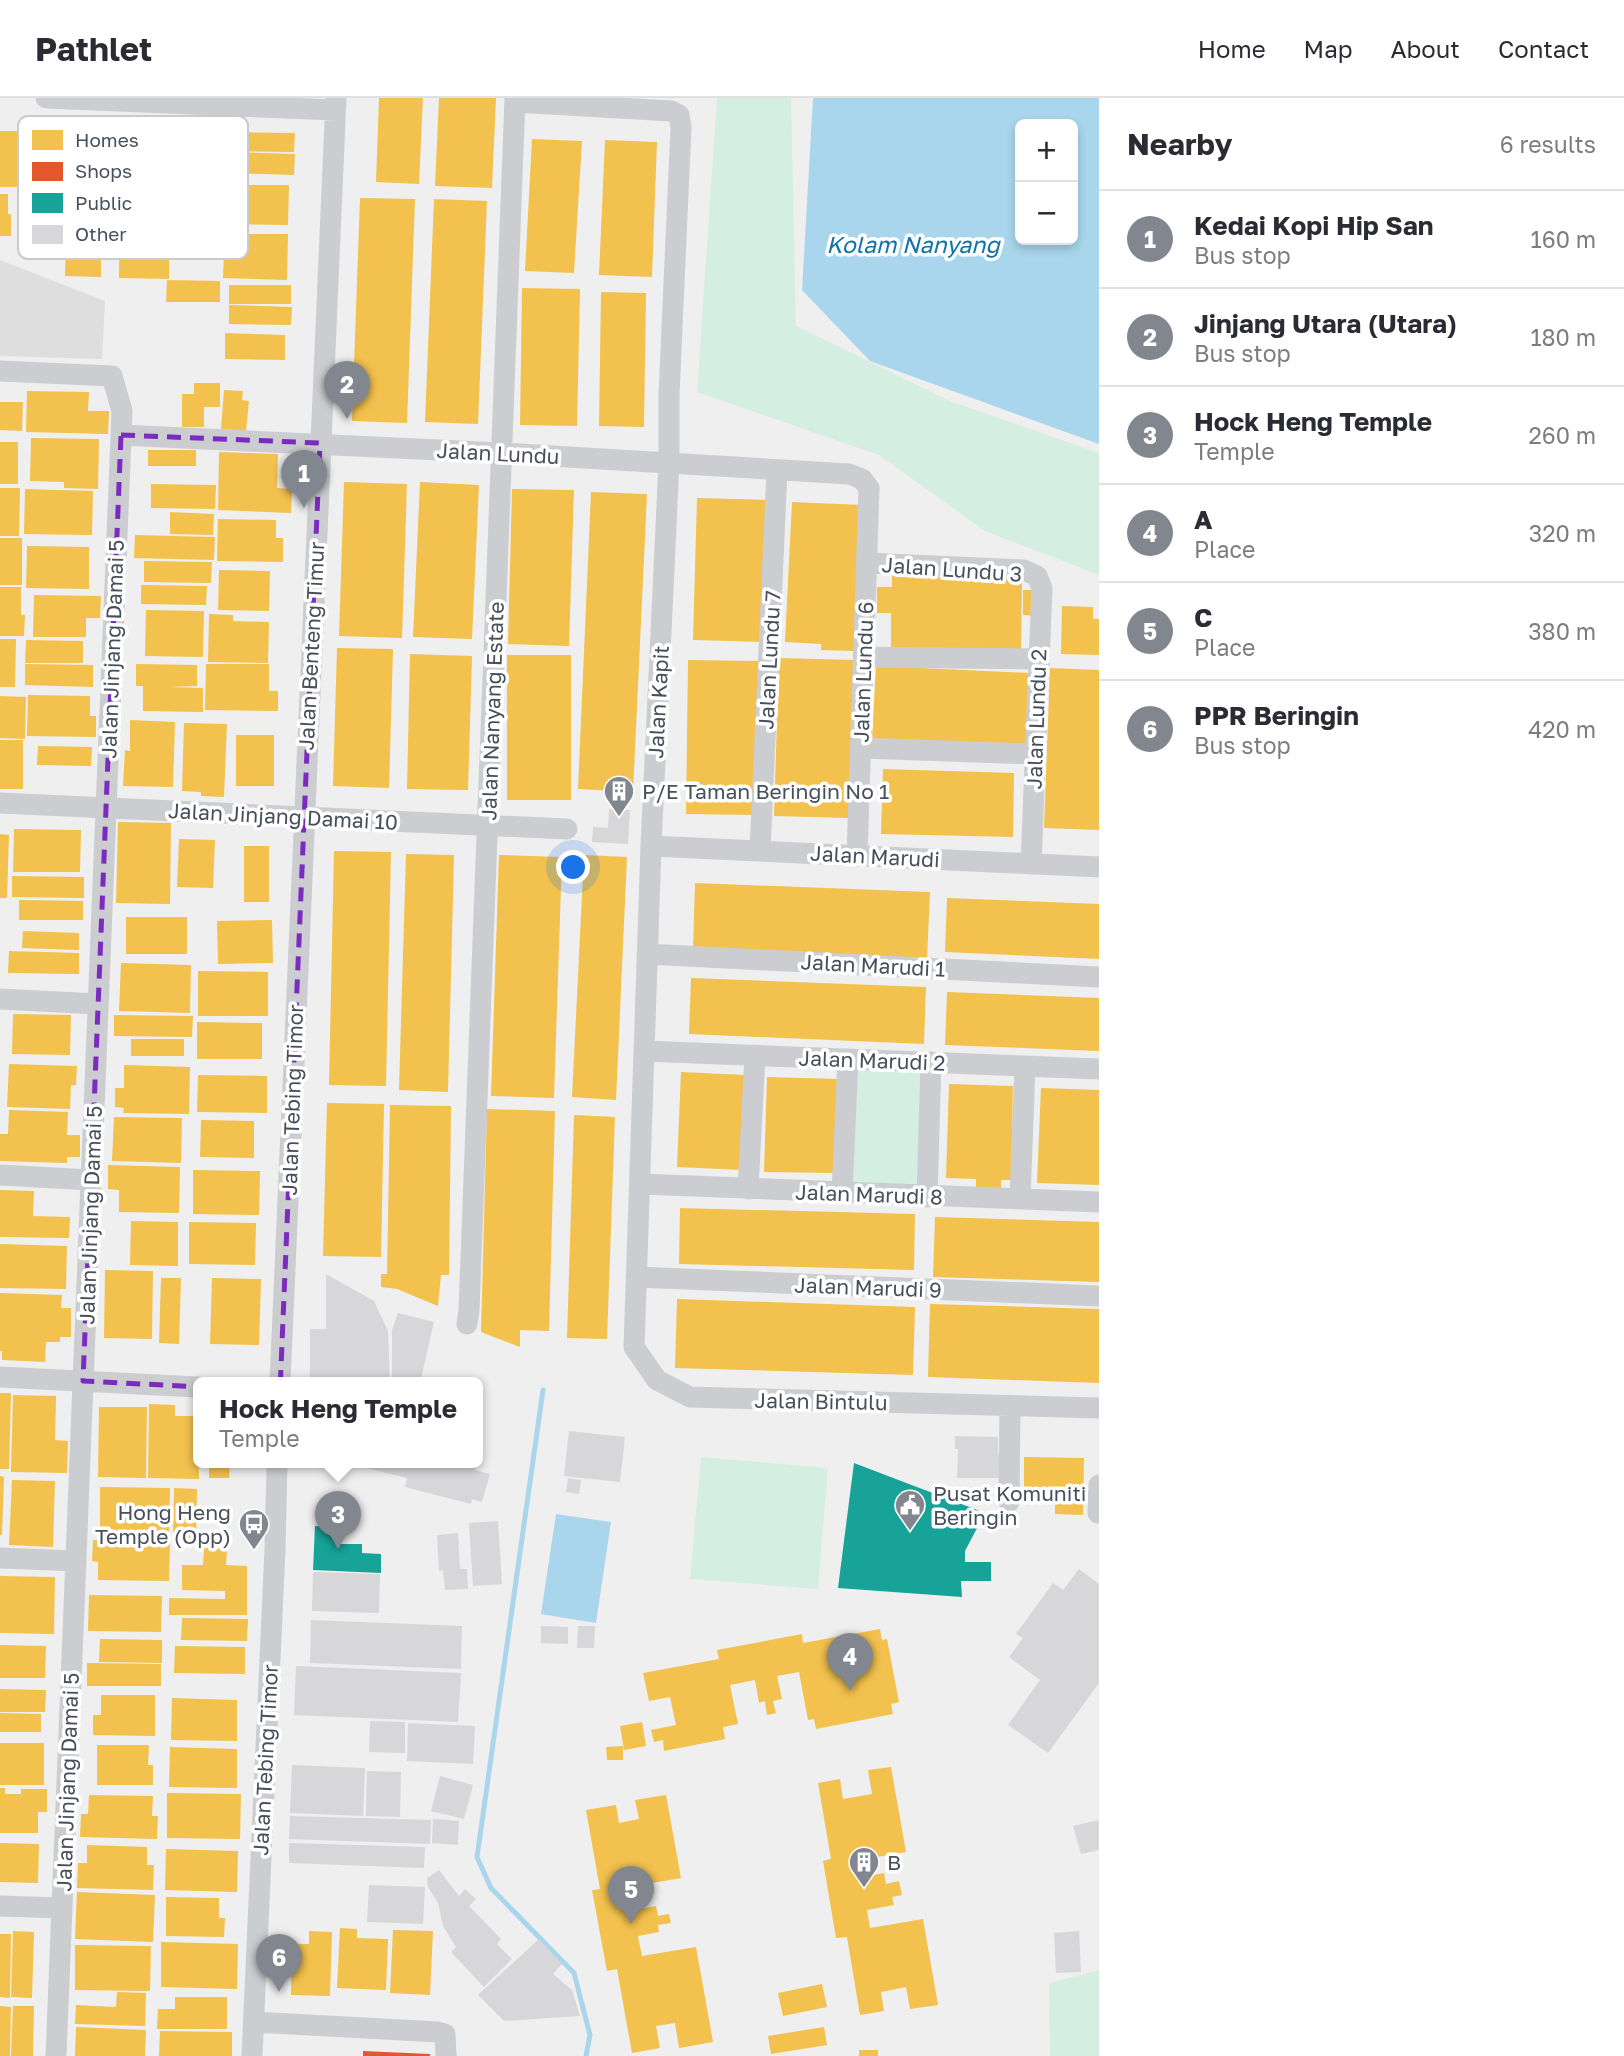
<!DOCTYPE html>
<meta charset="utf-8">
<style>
body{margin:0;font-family:"Golos Text",sans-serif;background:#f2f2f3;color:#2b2b33}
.controls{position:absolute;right:21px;top:21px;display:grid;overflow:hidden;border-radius:10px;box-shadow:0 4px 10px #0003}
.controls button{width:63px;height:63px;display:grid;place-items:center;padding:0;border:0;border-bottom:2px solid #e1e1e2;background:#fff;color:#2b2b33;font:35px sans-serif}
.you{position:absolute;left:574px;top:770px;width:24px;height:24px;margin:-18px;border:5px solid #fff;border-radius:50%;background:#1a73e8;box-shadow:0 0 0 10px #1a73e833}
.badge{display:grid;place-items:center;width:46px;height:46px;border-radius:50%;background:#82878f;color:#fff;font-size:23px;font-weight:700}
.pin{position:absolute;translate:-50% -58px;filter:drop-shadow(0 2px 4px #0008)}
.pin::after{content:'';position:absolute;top:37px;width:24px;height:21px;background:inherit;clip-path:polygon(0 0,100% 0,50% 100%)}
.popup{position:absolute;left:193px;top:1279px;width:290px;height:91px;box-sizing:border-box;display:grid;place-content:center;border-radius:10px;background:#fff;filter:drop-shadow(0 2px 5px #0005);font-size:23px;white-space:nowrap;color:#7c7c81}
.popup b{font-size:26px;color:#2b2b33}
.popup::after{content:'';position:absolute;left:50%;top:100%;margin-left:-14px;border:14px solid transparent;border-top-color:#fff}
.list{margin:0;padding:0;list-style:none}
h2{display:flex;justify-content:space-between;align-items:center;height:91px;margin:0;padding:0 28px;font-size:30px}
h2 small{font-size:23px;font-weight:400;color:#7c7c81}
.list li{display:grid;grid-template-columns:46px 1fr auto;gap:21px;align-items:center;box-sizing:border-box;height:98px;padding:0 28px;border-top:2px solid #e1e1e2}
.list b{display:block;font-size:26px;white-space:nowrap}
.list p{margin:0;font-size:23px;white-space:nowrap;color:#7c7c81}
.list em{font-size:23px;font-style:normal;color:#7c7c81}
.map{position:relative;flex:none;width:1099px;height:1958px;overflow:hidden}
header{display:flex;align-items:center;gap:42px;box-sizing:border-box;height:98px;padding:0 35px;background:#fff;border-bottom:2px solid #e1e1e2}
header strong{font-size:33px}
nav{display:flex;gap:38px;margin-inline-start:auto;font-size:24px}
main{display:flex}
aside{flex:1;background:#fff}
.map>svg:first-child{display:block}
.education{fill:#dededf}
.green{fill:#d4eee1}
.water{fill:#a9d6ec;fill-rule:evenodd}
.homes{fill:#f2c14e}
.shops{fill:#e4572e}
.public{fill:#17a398}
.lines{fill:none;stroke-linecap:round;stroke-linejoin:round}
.stream{stroke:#a9d6ec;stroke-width:5}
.building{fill:#d7d7d9}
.minor{stroke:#cbcdd0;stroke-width:21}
.marked{fill:none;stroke:#7b2cbf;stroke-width:5;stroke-dasharray:14 9;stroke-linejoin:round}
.labels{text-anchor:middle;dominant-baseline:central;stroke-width:7;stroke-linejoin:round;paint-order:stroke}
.street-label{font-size:21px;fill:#474f5b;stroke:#fff}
.poi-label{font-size:21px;fill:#474f5b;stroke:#fff;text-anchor:start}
.water-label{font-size:23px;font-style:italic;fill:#0f75a6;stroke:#fff}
.key{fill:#fff;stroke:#c8cace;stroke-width:2}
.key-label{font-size:19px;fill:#474f5b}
</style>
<header>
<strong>Pathlet</strong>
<nav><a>Home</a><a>Map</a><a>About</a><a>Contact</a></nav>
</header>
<main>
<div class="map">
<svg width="1099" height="1958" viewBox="0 0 1099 1958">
<rect width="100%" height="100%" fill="#f0efef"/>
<path class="education" d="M0,162L105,203L102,261L0,258Z"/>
<path class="green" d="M717,0H791L796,228L950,303L1099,355V477L985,433L879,357L697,294Z
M858,972L922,975L917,1090L852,1086Z
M701,1359L828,1370L818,1491L690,1481Z
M1099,1872V1958H1050L1049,1885Z"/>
<path class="water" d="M813,0H1099V346L870,263L802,192ZM1020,26H1073V142H1020Z
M556,1416L611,1424L596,1525L541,1516Z"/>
<path class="homes" d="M379,0H423L419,86L376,84Z
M439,0H496L492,90L435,88Z
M176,25L212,26V40H224V89L175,90Z
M128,28H170V94H128Z
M0,33H17V89H0Z
M27,33L64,34V89L27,88Z
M228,34L295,35L294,54L228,53Z
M74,38L111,39V89L74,88Z
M532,41L582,43L574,175L525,173Z
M605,42L657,44L652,179L599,177Z
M228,54L295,56L294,77L227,75Z
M230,87H289L288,127L230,126V116H224V92H230Z
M175,92H213V126H175Z
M0,96H8V116H11V138H0Z
M120,97L170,98L169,181L119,180Z
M360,100L415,101L407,325L352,323Z
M434,101L487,103L478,326L425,324Z
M67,106H104V138L66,137Z
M209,129H228V152H176V133L209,134Z
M232,136H288L287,182L223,180L224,154H231Z
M66,142H101V179L65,178Z
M167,182L220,183V204H166Z
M229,187H291V206H229Z
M522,190L580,191L577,328L520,327Z
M601,194L646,195L644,329L599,328Z
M229,207L292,209L291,227L229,226Z
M225,235L285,237V262L225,261Z
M194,285H220V309H204V329H182V296H194Z
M224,292L243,293L242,302L249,303L246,333L221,331Z
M27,293L89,294L88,313H109L108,336L26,334Z
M0,304H23L22,333L0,332Z
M31,340L99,341L98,391L64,390V384L30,383Z
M0,344H18V386H0Z
M148,352H196V368H148Z
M219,354L278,356L277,390L292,391L291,415L218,412Z
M344,384L407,386L402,540L339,538Z
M420,384L479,387L472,541L413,539Z
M151,386L216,387L215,411L151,410Z
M0,390H20L19,438H0Z
M25,391L93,393L92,437L24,436Z
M512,391L574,392L569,548L508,546Z
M591,394L647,396L633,694L578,691Z
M697,400L770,402L766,544L693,542Z
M792,404L862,407L854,553L821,552V546L785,544Z
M170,414L214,416L213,437L170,436Z
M218,421L276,422V440H283V464L217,463Z
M135,437L215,439L214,462L134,460Z
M0,440H22V487H0Z
M27,448L89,449V491L26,490Z
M144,463L212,464L211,485L144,484Z
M219,472L270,473L269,513L218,512Z
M892,478L1022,481L1021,554L891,551V515H877V489H892Z
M141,487L207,488L206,507L141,506Z
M0,489H21V517H25L24,538H0Z
M1023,492H1040V518L1023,517Z
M34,497L101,498L100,520H86V539H33Z
M1062,508L1093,509V521H1099V557L1061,556Z
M146,512L204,513L203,559L145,558Z
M209,516L233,517V523L269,524L268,565L208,564Z
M0,541H16L15,589H0Z
M26,542L83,543V565H25Z
M337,550L393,551L389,690L333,688Z
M410,556L472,558L468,692L407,691Z
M507,557H571V702H507Z
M779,560L854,562L849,720L774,718Z
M688,562L760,563L758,717L686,716Z
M25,566L93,567V589L25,587Z
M136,566L197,567V588L169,589L203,590V614L143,613V588H136Z
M206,566H269V593H278V613L205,612Z
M876,568L1030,575L1027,649L872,642Z
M1050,570L1099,572V732L1044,730Z
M28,597L90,598V618H96V639L27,638Z
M0,598L26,599L25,641L0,640Z
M130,622L175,624L173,689L123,688L125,652L130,653Z
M184,625L227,626L224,699L201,698V694L182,693Z
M236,637H274V688H236Z
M0,642H23V691H0Z
M38,648L92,649L91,668L37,667Z
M883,671L1014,675L1013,739L881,736Z
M118,724L171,725L170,806L116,805Z
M14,731L81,732L80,774H13Z
M0,736L9,737L7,800H0Z
M179,741L215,742L213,790L177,789Z
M244,748H269V804H244Z
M334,753L391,754L386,988L329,987Z
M406,756L454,757L448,994L399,992Z
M499,757L562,759L554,1000L491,998Z
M584,757L627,759L616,1002L572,999Z
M12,778L84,779V800L12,799Z
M695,785L930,794L927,861L693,852Z
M947,800L1099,806V861L945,854Z
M19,802L83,803V822H19Z
M126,819H187V856H126Z
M272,822L273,865L218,866L217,823Z
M23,833L79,835V852L22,850Z
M9,853L79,855V876L8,875Z
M121,865L191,867L190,915L119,913Z
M198,873L268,874V918H198Z
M691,880L926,889L924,946L689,936Z
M947,894L1099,900V953L945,947Z
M13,916L71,917L70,957L12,956Z
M114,917L193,918L192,939L114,938Z
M197,924L262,925V961H197Z
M131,941H184V958H131Z
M9,966L77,968L76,987H71L70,1011L7,1009Z
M124,967L190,969L189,1016L123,1015L124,1010L115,1009V990H124Z
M681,974L746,977L742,1072L677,1069Z
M198,977L267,978V1015L197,1014Z
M767,979L838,981L836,1075L764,1074Z
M949,986L1013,988L1011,1082H1001V1092L976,1091V1081L946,1080Z
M1041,990L1099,992V1087L1037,1085Z
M327,1005L384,1006L381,1159L323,1158Z
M390,1007L451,1008L449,1177H441L438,1208L397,1191L381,1189V1176H387Z
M487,1011L555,1013L549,1233L520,1232V1249L481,1234Z
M9,1012L68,1014L67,1037H80V1059H67V1065L0,1063V1036H8Z
M574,1017L615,1019L607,1241L567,1240Z
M114,1019L182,1020L181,1065L112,1063Z
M201,1022L254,1023V1060L200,1059Z
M108,1067L180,1069L179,1115L119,1114V1092L108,1091Z
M193,1072L260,1073L259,1117L193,1116Z
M0,1092L34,1093L33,1118L70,1119L69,1140L0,1139Z
M680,1110L915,1116L914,1172L679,1166Z
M935,1119L1099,1124V1184L933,1179Z
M131,1123L178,1124V1168L130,1167Z
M189,1124L256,1125L255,1167L189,1166Z
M0,1146L67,1148L66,1191L0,1190Z
M105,1172L153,1173L152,1241L104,1240Z
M161,1180H181L179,1246L159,1245Z
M212,1180L261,1181L259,1247L210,1246Z
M0,1195L62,1197L61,1210H71V1239H60V1244H46L45,1264L2,1262V1253H0Z
M677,1201L915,1209L913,1277L675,1270Z
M930,1206L1099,1211V1285L928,1279Z
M0,1295H11L9,1371H0Z
M13,1297L56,1298L55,1342L68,1343L67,1375L11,1374Z
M149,1306L175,1307V1318H198L199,1381L148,1380Z
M99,1309H147L146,1380L98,1379Z
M1024,1359L1084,1360L1083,1417L1055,1416V1405L1024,1404Z
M209,1365H230L229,1380H209Z
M0,1378L4,1379L2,1437H0Z
M12,1382L55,1383L53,1449L9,1447Z
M100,1389L170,1390L169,1440L141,1439V1434L100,1433Z
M174,1390L197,1391L196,1440H173Z
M93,1442L170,1444L169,1483L98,1482V1464L92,1463Z
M204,1450L227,1451L226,1467L247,1468V1517H169V1500L225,1501V1493L182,1492V1467H203Z
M0,1478L55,1479L54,1536L0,1535Z
M89,1497L162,1498L161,1534L88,1533Z
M182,1520L248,1521L247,1543L181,1542Z
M880,1531L882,1542L887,1541L899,1604L891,1606L893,1616L816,1631L814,1621L808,1622L799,1574L777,1578L782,1601L773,1603L776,1615L767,1617L765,1603L759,1605L755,1582L730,1587L738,1626L723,1629L725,1641L664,1653L663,1642L654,1644L651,1632L676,1627L670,1599L649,1603L643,1575L719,1561L717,1552L802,1536L803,1545Z
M100,1541L162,1542V1565L99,1564Z
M0,1547L46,1548L45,1580H0Z
M175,1548L245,1549V1576L174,1575Z
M87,1565L161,1566V1588H87Z
M0,1591L46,1592L45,1614H0Z
M101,1597H155V1638L93,1637V1617H101Z
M172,1600L237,1602V1643L171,1642Z
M0,1615L41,1616V1634H0Z
M642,1624L646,1648L624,1652L620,1628Z
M0,1645H44V1687H0Z
M97,1647H149L148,1667H153V1687H97Z
M623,1648V1662H607L606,1649Z
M170,1649L237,1651V1690L169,1689Z
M891,1669L906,1754L854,1763L857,1780L884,1775L886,1786L899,1783L902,1797L892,1799L894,1807L867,1812L870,1830L923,1821L938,1907L910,1911L906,1889L881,1894L884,1913L860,1917L847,1839L836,1840L823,1763L831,1761L818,1685L840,1681L843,1701L872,1696L868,1672Z
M0,1690H5V1696H21V1691H47V1714H38V1735H0Z
M167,1695L241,1696L240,1741L167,1740Z
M89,1697L153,1698L152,1718H158L157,1741L80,1739L81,1716H88Z
M666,1697L681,1780L624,1790L628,1813L656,1808L658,1818L669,1816L671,1825L658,1827L659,1834L638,1838L642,1858L696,1849L713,1944L679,1950L675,1925L656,1928L660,1950L632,1955L617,1871L607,1873L592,1792L600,1791L586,1712L616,1707L619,1725L639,1721L635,1702Z
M0,1745L39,1746L38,1785L0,1784Z
M87,1747L147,1749V1767H154L153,1792L77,1790L78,1765H87Z
M166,1751L238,1753L237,1794L165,1792Z
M77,1794L155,1797L153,1844L75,1841Z
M166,1799L219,1800V1820H225L224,1839L166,1838Z
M340,1830L357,1831V1840L388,1841L386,1892L337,1890Z
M393,1832L433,1833L430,1897L390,1895Z
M13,1833L34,1834L32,1900L11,1899Z
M309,1833L332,1834L330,1898L291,1897L292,1846H309Z
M0,1836H11L10,1900L0,1899Z
M161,1844L238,1846L237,1891L161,1889Z
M75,1847L151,1848L150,1893L75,1892Z
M822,1886L827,1909L783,1918L778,1895Z
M117,1894L146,1895L145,1928L75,1926L76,1907L116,1909Z
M175,1899H227V1931H157L158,1911H175Z
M0,1908L11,1909L10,1958H0Z
M13,1908H34L33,1958H11Z
M76,1929L146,1932L145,1958H75Z
M824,1929L827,1947L771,1956L768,1938Z
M160,1933L232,1934V1958H159Z
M859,1952H878V1958H859Z"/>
<path class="shops" d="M363,1953L430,1956V1958H363Z"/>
<path class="public" d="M854,1365L985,1415L965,1453V1464H991V1483H961L962,1499L838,1490Z
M315,1428L336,1429V1446H362V1455L381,1456V1475L313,1472Z"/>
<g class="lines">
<path class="stream" d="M543,1292L477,1759L491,1790L574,1875L590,1937L586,1958"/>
</g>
<path class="building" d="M609,711L630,712L628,746L592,744L593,729L608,730Z
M326,1176L374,1203L388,1233L390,1285H310V1231H326Z
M398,1215L434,1224L420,1285H392V1232Z
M569,1333L625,1339L620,1384L564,1378Z
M955,1338L998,1339V1356H1001V1380H957L958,1351H955Z
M368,1365H476L475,1372L490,1376L482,1404L472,1401L471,1406L405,1389L407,1380L366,1370Z
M568,1380L581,1382L579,1396L566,1394Z
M498,1423L502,1486L473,1488L469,1425Z
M458,1435L460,1471H467L468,1491L445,1492L443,1472L439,1473L437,1437Z
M1079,1471L1099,1486V1585L1048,1655L1008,1627L1040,1582L1009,1559L1023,1540L1016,1536L1053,1485L1063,1492Z
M313,1474L380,1476L379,1515L312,1513Z
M311,1522L462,1528L461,1571L310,1565Z
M541,1528L568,1529V1546L541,1545Z
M578,1528H595L594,1550H577Z
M296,1568L461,1575L458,1624L294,1617Z
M370,1623L405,1624V1655L369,1654Z
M408,1625L475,1628L473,1666L407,1663Z
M292,1667L365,1670L363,1718L290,1715Z
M367,1673L401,1674L400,1719L366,1718Z
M440,1678L473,1687L464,1721L431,1713Z
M290,1718L431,1722L430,1746L289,1741Z
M433,1721L459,1723L458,1747L432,1745Z
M1099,1722V1752L1081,1756L1073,1728Z
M289,1745L425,1749L424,1770L289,1765Z
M439,1772L459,1798L465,1791L476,1801L469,1808L501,1841L497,1846L512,1861L484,1889L451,1854L456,1849L443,1828L438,1805L428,1789L427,1780Z
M369,1787L425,1789L423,1826L367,1824Z
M1079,1833L1081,1874L1056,1875L1054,1835Z
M539,1841L562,1866L553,1876L572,1892L580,1918L504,1923L478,1897Z"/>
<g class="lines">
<path class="minor" d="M46,0L335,12
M515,4L671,13L679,17L681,29L669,297V364L651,748L634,1249L657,1282L690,1299L1099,1310
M0,273L112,278L122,313L56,1958
M121,337L502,355L849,376L862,381L869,390L857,758
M867,465L1024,472L1037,478L1042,490L1031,766
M864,559L1039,561
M861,650L1035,656
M0,705L567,731
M651,748L1099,769
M760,753L777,372
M647,856L1099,879
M0,901L98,906
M644,953L1099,971
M0,1077L91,1082
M640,1086L1099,1104
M748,1091L755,957
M842,1095L848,961
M927,1099L931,964
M1020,1101L1025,968
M636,1179L1099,1198
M467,1226L469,1212L515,0
M0,1279L198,1289
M280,1285L336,0
M1009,1404L1010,1308
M1098,1415L1099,1387
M0,1460L76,1463
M0,1808L62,1810
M254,1924L438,1934L445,1936L446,1958
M252,1958L275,1451L277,1365"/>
</g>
<path class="marked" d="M121,337L320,345L280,1293L83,1283Z"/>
<defs>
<g id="building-pin" transform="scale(1.575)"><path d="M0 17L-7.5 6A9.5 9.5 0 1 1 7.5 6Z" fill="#82878f" stroke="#fff"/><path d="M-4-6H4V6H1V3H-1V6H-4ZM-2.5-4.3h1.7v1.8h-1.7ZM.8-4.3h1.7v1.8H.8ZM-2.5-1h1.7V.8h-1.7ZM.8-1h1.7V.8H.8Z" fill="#fff"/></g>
<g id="civic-pin" transform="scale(1.575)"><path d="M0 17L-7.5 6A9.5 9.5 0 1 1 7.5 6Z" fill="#82878f" stroke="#fff"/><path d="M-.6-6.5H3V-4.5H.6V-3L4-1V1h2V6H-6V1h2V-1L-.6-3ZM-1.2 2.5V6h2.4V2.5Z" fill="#fff"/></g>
<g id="bus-pin" transform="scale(1.575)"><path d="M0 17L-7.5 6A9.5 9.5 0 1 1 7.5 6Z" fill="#82878f" stroke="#fff"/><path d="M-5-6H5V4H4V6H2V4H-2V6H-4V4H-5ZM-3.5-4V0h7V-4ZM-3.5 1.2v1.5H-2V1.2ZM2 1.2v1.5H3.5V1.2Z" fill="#fff"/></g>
</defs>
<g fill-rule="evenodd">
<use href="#building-pin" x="619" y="693"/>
<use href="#civic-pin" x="910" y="1407"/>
<use href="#bus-pin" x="254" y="1426"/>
<use href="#building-pin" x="864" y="1764"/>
</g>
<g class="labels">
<g class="street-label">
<text transform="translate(498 355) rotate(3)">Jalan Lundu</text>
<text transform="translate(952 471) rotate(4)">Jalan Lundu 3</text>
<text transform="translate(311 548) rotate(-87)">Jalan Benteng Timur</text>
<text transform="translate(112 551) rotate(-88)">Jalan Jinjang Damai 5</text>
<text transform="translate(769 562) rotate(-87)">Jalan Lundu 7</text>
<text transform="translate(863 574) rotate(-88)">Jalan Lundu 6</text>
<text transform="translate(658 604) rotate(-87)">Jalan Kapit</text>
<text transform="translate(492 613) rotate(-88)">Jalan Nanyang Estate</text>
<text transform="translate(1036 621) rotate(-88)">Jalan Lundu 2</text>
<text transform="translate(283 718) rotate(3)">Jalan Jinjang Damai 10</text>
<text transform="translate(875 758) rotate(3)">Jalan Marudi</text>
<text transform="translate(873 867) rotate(3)">Jalan Marudi 1</text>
<text transform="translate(872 962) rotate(2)">Jalan Marudi 2</text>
<text transform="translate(292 1002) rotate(-88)">Jalan Tebing Timor</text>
<text transform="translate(869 1096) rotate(2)">Jalan Marudi 8</text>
<text transform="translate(90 1117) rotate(-88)">Jalan Jinjang Damai 5</text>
<text transform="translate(868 1189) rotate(2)">Jalan Marudi 9</text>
<text transform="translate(821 1303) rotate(1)">Jalan Bintulu</text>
<text transform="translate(265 1662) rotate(-87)">Jalan Tebing Timor</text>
<text transform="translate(67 1684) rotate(-88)">Jalan Jinjang Damai 5</text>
</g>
<g class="poi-label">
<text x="642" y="693">P/E Taman Beringin No 1</text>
<text x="933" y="1395">Pusat Komuniti<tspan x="933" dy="24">Beringin</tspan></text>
<text x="231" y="1414" text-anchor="end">Hong Heng<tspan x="231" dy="24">Temple (Opp)</tspan></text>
<text x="887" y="1764">B</text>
</g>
<g class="water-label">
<text x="913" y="146">Kolam Nanyang</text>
</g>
</g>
<rect x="18" y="18" width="230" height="143" rx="10" class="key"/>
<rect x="32" y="32" width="31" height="20" fill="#f2c14e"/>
<rect x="32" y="64" width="31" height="19" fill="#e4572e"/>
<rect x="32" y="95" width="31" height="20" fill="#17a398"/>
<rect x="32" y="127" width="31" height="19" fill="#d7d7d9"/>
<g class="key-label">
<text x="75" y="49">Homes</text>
<text x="75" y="80">Shops</text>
<text x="75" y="112">Public</text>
<text x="75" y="143">Other</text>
</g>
</svg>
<div class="controls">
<button>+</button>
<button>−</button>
</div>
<div class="you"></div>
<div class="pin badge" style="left:304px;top:410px">1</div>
<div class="pin badge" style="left:347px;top:321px">2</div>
<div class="pin badge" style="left:338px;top:1451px">3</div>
<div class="popup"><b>Hock Heng Temple</b>Temple</div>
<div class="pin badge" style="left:850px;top:1593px">4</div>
<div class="pin badge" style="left:631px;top:1826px">5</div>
<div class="pin badge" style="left:279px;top:1894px">6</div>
</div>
<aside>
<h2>Nearby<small>6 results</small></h2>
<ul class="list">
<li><span class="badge">1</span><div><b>Kedai Kopi Hip San</b><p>Bus stop</p></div><em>160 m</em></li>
<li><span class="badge">2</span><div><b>Jinjang Utara (Utara)</b><p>Bus stop</p></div><em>180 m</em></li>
<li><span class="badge">3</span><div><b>Hock Heng Temple</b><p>Temple</p></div><em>260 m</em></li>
<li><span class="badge">4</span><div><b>A</b><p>Place</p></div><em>320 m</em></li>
<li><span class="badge">5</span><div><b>C</b><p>Place</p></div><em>380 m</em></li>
<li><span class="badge">6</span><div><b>PPR Beringin</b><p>Bus stop</p></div><em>420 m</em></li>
</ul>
</aside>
</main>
